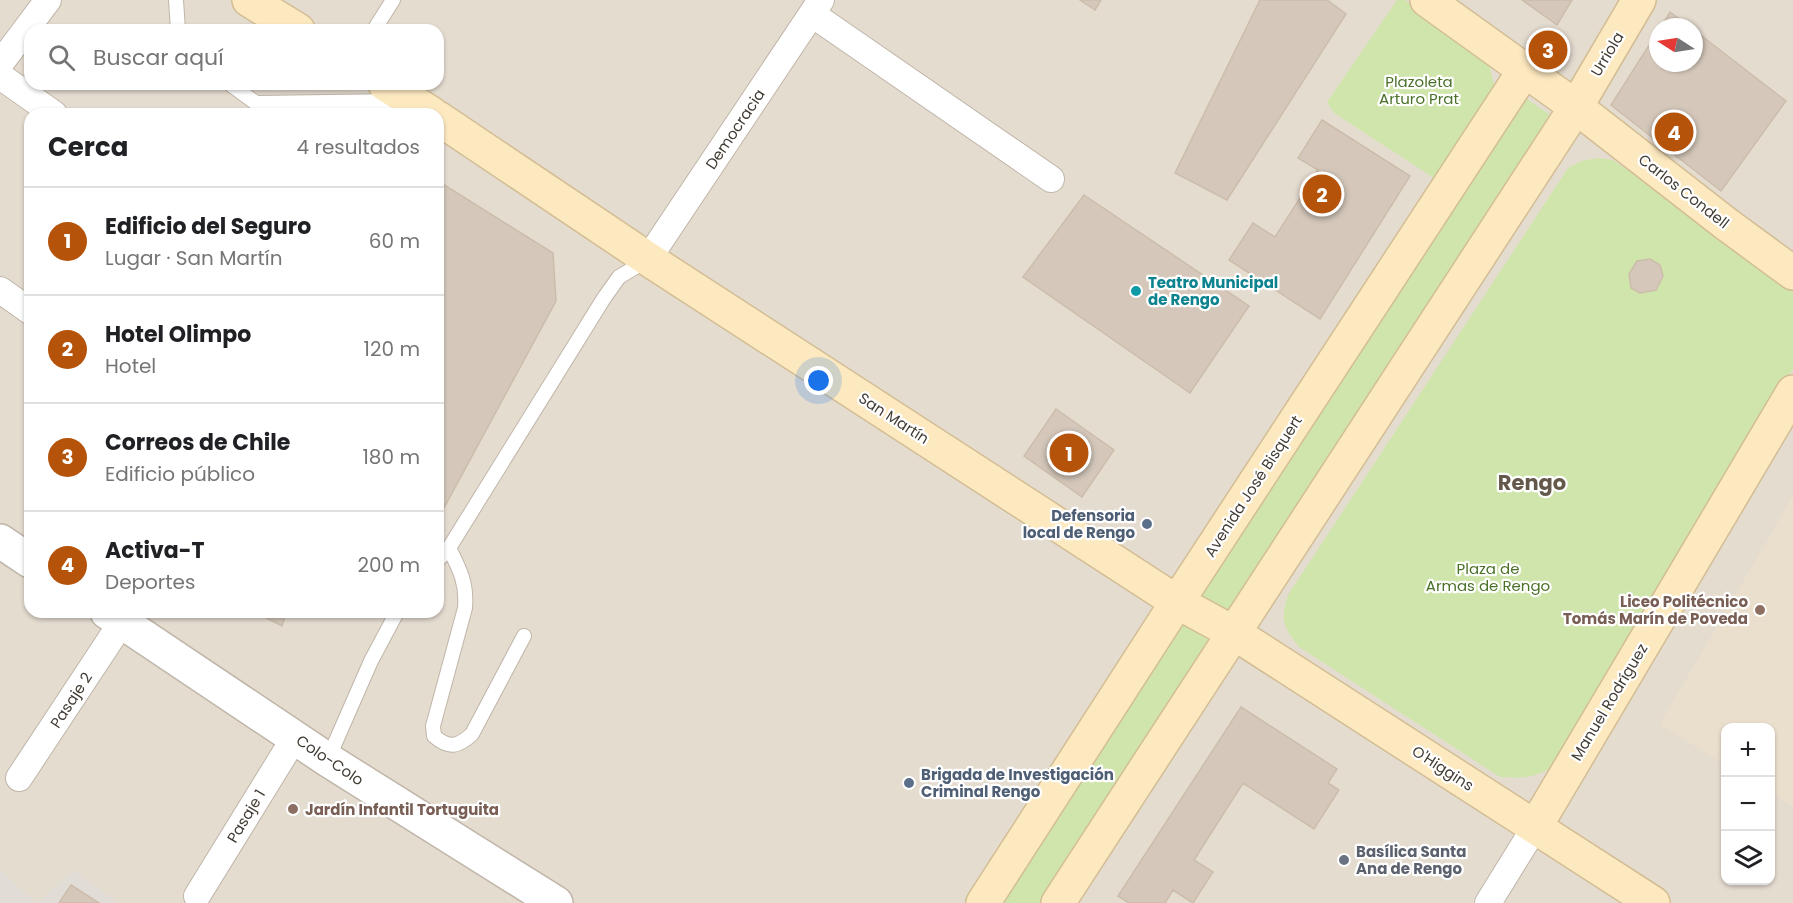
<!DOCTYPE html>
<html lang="es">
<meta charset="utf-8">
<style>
body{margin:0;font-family:Poppins,sans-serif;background:#f2f2f2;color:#202124}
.controls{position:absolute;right:18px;bottom:18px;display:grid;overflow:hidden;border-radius:12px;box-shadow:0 2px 4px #0004}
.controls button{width:54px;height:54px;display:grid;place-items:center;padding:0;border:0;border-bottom:2px solid #e0e0e0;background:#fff;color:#202124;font:30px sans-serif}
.compass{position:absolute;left:1649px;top:18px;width:54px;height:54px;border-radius:50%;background:#fff;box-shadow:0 2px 4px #0004;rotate:282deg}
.you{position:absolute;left:819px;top:381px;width:21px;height:21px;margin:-15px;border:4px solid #fff;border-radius:50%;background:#1a73e8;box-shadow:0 0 0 9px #1a73e833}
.badge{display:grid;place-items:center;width:39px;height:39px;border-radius:50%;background:#b45309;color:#fff;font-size:20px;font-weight:700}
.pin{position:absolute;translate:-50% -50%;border:3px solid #fff;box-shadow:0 2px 6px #0006}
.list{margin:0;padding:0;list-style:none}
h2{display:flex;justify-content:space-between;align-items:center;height:78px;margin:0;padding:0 24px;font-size:26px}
h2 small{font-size:20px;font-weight:400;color:#757577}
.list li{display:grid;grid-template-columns:39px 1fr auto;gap:18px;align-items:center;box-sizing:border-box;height:108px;padding:0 24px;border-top:2px solid #e0e0e0}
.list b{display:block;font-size:22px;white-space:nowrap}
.list p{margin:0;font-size:20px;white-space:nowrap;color:#757577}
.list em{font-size:20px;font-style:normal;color:#757577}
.icon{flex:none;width:33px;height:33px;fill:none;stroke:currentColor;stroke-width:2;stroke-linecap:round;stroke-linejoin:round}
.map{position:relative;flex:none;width:1793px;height:903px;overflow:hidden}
.search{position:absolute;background:#fff;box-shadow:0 2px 4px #0004;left:24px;top:24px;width:420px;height:66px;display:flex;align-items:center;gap:15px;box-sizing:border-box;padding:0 21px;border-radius:18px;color:#757577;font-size:22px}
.panel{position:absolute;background:#fff;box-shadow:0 2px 4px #0004;left:24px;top:108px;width:420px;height:510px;border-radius:18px}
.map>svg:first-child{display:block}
.residential{fill:#e5dcd0;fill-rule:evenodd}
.industrial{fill:#e2dcd7}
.education{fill:#eadfcc}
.green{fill:#d0e5ab}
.building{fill:#d5c8bb;stroke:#ccbdab;stroke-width:1.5}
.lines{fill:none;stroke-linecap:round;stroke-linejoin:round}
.service-casing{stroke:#bfb5a8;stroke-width:16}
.minor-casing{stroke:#bfb5a8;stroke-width:28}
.tertiary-casing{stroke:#bfb5a8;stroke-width:36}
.secondary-casing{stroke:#d3bd94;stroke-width:36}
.service{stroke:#fff;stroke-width:14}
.minor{stroke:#fff;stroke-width:26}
.tertiary{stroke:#fff;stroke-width:33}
.secondary{stroke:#fde9c0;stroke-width:33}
.culture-dot{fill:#0f9aa8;stroke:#fff;stroke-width:2}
.service-dot{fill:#5c6f8a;stroke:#fff;stroke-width:2}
.education-dot{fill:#8d6e63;stroke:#fff;stroke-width:2}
.worship-dot{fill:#6b7280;stroke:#fff;stroke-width:2}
.labels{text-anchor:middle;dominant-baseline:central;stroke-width:4.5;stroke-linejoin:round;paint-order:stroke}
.street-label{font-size:15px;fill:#423b33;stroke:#fff}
.park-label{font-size:15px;fill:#4b7128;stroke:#fff}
.culture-label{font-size:15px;font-weight:bold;fill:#0d838f;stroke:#fff;text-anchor:start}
.service-label{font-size:15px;font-weight:bold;fill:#4e5e75;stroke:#fff;text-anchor:end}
.education-label{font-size:15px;font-weight:bold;fill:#785e54;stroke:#fff;text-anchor:end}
.worship-label{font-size:15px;font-weight:bold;fill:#5b616d;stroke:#fff;text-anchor:start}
.district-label{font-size:21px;font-weight:bold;fill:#64584a;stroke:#fff}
</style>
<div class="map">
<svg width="1793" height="903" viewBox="0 0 1793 903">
<rect width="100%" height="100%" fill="#f1ebe2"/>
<path class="residential" d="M0,0H1793V903H0ZM1658,27H1694V63H1658ZM30,30H438V84H30ZM30,114H438V612H30ZM1726,728H1770V880H1726Z"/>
<path class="industrial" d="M0,870L36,903H0Z
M73,870L118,903H38Z"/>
<path class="education" d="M1793,496V807L1771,793L1770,728H1726L1725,765L1660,724Z"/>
<path class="green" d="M1397,0H1405L1487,56L1496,93L1440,182L1334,113L1327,102Z
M1521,95L1559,121L1049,903H994Z
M1598,158L1613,160L1792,286L1793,288V369L1561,761C1539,777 1527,779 1500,777L1299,647C1283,626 1280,621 1288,595L1568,168L1581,161Z"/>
<path class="building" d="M1080,0H1101L1095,10Z
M1260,0H1327L1346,14L1227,200L1175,173Z
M1522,0H1572L1557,25Z
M1670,12L1690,27H1661Z
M1694,30L1786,101L1721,191L1611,105L1658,31V63H1694Z
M1322,120L1410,176L1320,319L1229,260L1253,223L1275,237L1318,170L1298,158Z
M438,181L553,253L556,301L438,519Z
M1084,195L1249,306L1190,393L1023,277Z
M1650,259L1660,265L1663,276L1656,290L1640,293L1631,288L1629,274L1637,261Z
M1056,409L1114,450L1082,497L1024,456Z
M255,612H286L282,626Z
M1241,707L1337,769L1328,783L1339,790L1314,829L1243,783L1194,860L1213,872L1193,903L1173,890L1165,903H1129L1118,896Z
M71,885L99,903H59Z"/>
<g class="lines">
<g class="service-casing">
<path id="service" d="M176,0L178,30
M374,30L393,0
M230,84L256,103L399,101
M449,548C460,570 467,583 465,608L433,726L434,736C449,749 458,747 472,734L524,636
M438,560L449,548L604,298L619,277L647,260
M328,759L371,661L397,612"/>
</g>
<g class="minor-casing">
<path id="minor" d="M812,14L1051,179
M0,64L48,0
M0,76L54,114
M648,259L821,0
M0,290L30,311
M19,778L122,622
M197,896L295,737
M1488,903L1535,827"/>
</g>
<g class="tertiary-casing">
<path id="tertiary" d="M0,541L30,561
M107,612L328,760L556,903"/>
</g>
<g class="secondary-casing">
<path id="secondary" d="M249,0L298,30
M1427,0L1576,107L1725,223L1793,273
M385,84L432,114
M438,118L648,259L1177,602L1234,633L1653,903
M1535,827L1793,392
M983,903L1177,602L1524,71
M1058,903L1576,107L1639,0"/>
</g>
<use href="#service" class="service"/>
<use href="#minor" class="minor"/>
<use href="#tertiary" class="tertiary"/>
<use href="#secondary" class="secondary"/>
</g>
<circle class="culture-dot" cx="1136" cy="291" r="6"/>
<g class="service-dot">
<circle cx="1147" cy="524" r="6"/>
<circle cx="909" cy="783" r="6"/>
</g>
<g class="education-dot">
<circle cx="1760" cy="610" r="6"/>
<circle cx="293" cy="809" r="6"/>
</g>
<circle class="worship-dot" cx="1344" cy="860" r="6"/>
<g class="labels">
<g class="street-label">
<text transform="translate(1607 54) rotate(-59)">Urriola</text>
<text transform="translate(735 129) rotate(-56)">Democracia</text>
<text transform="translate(1684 191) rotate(38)">Carlos Condell</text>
<text transform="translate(894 418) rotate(33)">San Martín</text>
<text transform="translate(1253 486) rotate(-57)">Avenida José Bisquert</text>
<text transform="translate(71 700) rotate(-57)">Pasaje 2</text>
<text transform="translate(1609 702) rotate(-59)">Manuel Rodríguez</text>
<text transform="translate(330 760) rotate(34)">Colo-Colo</text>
<text transform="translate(1443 768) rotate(33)">O'Higgins</text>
<text transform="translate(246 816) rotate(-59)">Pasaje 1</text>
</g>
<g class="park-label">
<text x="1419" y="81">Plazoleta<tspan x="1419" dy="17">Arturo Prat</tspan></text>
<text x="1488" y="568">Plaza de<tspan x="1488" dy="17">Armas de Rengo</tspan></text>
</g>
<g class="culture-label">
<text x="1148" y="282">Teatro Municipal<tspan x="1148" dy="17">de Rengo</tspan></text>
</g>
<g class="service-label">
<text x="1135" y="515">Defensoria<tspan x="1135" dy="17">local de Rengo</tspan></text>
<text x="921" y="774" text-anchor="start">Brigada de Investigación<tspan x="921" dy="17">Criminal Rengo</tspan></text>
</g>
<g class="education-label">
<text x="1748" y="601">Liceo Politécnico<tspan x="1748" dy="17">Tomás Marín de Poveda</tspan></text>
<text x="305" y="809" text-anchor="start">Jardín Infantil Tortuguita</text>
</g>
<g class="worship-label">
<text x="1356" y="851">Basílica Santa<tspan x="1356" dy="17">Ana de Rengo</tspan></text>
</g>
<g class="district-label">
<text x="1532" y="482">Rengo</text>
</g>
</g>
</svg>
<div class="controls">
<button>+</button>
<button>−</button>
<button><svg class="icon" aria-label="layers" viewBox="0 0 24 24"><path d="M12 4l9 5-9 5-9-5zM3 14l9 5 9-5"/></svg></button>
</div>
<svg class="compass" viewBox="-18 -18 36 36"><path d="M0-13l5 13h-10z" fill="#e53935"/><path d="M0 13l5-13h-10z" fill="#757577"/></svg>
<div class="you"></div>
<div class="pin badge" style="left:1069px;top:453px">1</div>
<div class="pin badge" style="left:1322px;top:194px">2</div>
<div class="pin badge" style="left:1548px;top:50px">3</div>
<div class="pin badge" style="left:1674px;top:132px">4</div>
<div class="search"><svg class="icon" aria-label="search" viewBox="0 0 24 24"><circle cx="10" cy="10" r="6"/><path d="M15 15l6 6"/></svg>Buscar aquí</div>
<section class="panel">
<h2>Cerca<small>4 resultados</small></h2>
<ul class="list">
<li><span class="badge">1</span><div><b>Edificio del Seguro</b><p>Lugar · San Martín</p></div><em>60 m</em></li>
<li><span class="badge">2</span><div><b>Hotel Olimpo</b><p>Hotel</p></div><em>120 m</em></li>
<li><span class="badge">3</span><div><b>Correos de Chile</b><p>Edificio público</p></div><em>180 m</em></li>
<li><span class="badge">4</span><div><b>Activa-T</b><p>Deportes</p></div><em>200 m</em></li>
</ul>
</section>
</div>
